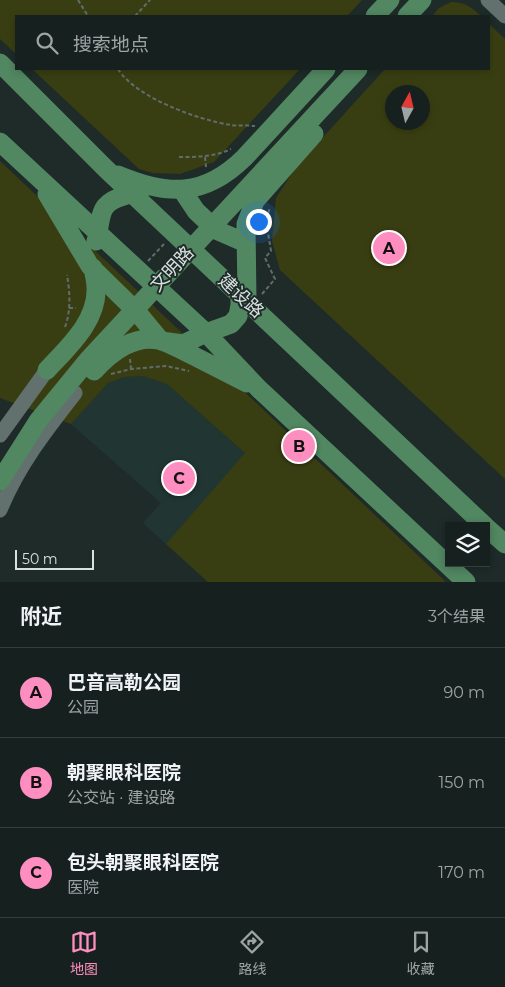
<!DOCTYPE html>
<html lang="zh">
<meta charset="utf-8">
<style>
body{margin:0;font-family:Montserrat,"Noto Sans SC",sans-serif;background:#1f2828;color:#f1f3f6}
.controls{position:absolute;right:15px;bottom:15px;display:grid;overflow:hidden;border-radius:0px;box-shadow:0 2px 8px #0003}
.controls button{width:45px;height:45px;display:grid;place-items:center;padding:0;border:0;border-bottom:1px solid #353e3d;background:#16201f;color:#f1f3f6;font:25px sans-serif}
.compass{position:absolute;left:385px;top:85px;width:45px;height:45px;border-radius:50%;background:#16201f;box-shadow:0 2px 8px #0003;rotate:8deg}
.scale{position:absolute;left:15px;bottom:12px;width:79px;box-sizing:border-box;padding-left:5px;border:2px solid #d8e1df;border-top:0;font-size:14px;line-height:18px;white-space:nowrap;color:#d8e1df;-webkit-text-stroke:4px #1e2b29;paint-order:stroke}
.you{position:absolute;left:258px;top:221px;width:18px;height:18px;margin:-12px;border:4px solid #fff;border-radius:50%;background:#1a73e8;box-shadow:0 0 0 8px #1a73e833}
.badge{display:grid;place-items:center;width:32px;height:32px;border-radius:50%;background:#fd8ebf;color:#111;font-size:16px;font-weight:700}
.pin{position:absolute;translate:-50% -50%;border:2px solid #fff;box-shadow:0 1px 5px #0006}
.list{margin:0;padding:0;list-style:none}
h2{display:flex;justify-content:space-between;align-items:center;height:65px;margin:0;padding:0 20px;font-size:21px}
h2 small{font-size:16px;font-weight:400;color:#9ea3a4}
.list li{display:grid;grid-template-columns:32px 1fr auto;gap:15px;align-items:center;box-sizing:border-box;height:90px;padding:0 20px;border-top:1px solid #353e3d}
.list b{display:block;font-size:19px;white-space:nowrap}
.list p{margin:0;font-size:16px;white-space:nowrap;color:#9ea3a4}
.list em{font-size:16px;font-style:normal;color:#9ea3a4}
.icon{flex:none;width:28px;height:28px;fill:none;stroke:currentColor;stroke-width:2;stroke-linecap:round;stroke-linejoin:round}
.map{position:relative;flex:none;width:505px;height:582px;overflow:hidden}
.search{position:absolute;background:#16201f;box-shadow:0 2px 8px #0003;left:15px;right:15px;top:15px;height:55px;display:flex;align-items:center;gap:12px;box-sizing:border-box;padding:0 18px;border-radius:0px;color:#9ea3a4;font-size:19px}
.sheet{height:335px;background:#16201f}
nav{display:flex;justify-content:space-around;align-items:center;box-sizing:border-box;height:70px;border-top:1px solid #353e3d;background:#16201f;font-size:14px;color:#9ea3a4}
nav a{display:grid;justify-items:center;gap:2px}
nav .on{color:#fd8ebf}
.map>svg:first-child{display:block}
.built{fill:#213633}
.green{fill:#393e12;fill-rule:evenodd}
.lines{fill:none;stroke-linecap:round;stroke-linejoin:round}
.path{stroke:#616d6b;stroke-width:2;stroke-dasharray:4 2.5;stroke-linecap:butt}
.minor{stroke:#62716e;stroke-width:15}
.major{stroke:#518761;stroke-width:19}
.labels{text-anchor:middle;dominant-baseline:central;stroke-width:4;stroke-linejoin:round;paint-order:stroke}
.street-label{font-size:18px;fill:#d8e1df;stroke:#1e2b29}
</style>
<div class="map">
<svg width="505" height="582" viewBox="0 0 505 582">
<rect width="100%" height="100%" fill="#1e2b29"/>
<path class="built" d="M143,376L167,384L246,454L166,544L143,523L161,503L71,424L108,383L124,377Z"/>
<path class="green" d="M0,0H362L347,16H16V54L0,39Z
M451,2C465,2 471,7 481,16H432L439,8Z
M489,24L505,39V479L280,270L272,241L276,198L296,167L385,69H489ZM392,92H422V122H392Z
M32,69H300L214,162L180,174L153,173L139,169Z
M0,161L446,582H208L166,544L245,453L167,384L143,376L124,377L108,383L71,424L0,398Z"/>
<g class="lines">
<path class="path" d="M78,0L88,16
M135,16L150,0
M118,69C136,98 199,120 231,125C239,126 247,125 255,126
M179,157C197,157 214,157 231,149
M205,157L206,167
M148,261L164,244
M262,294L275,279L265,258L271,251L266,221L270,207
M69,308H76
M65,327C71,311 70,292 67,275
M130,359L131,369
M111,374L131,369L166,366L189,371"/>
<path class="minor" d="M488,0L505,16
M0,435L47,370
M0,510C18,466 46,430 75,393"/>
<path class="major" d="M375,16L390,0
M407,16L422,0
M0,63L106,169L485,526
M0,142L206,333L259,389L466,582
M118,175C168,196 204,197 244,158L326,69
M182,190L196,211L216,230L246,243
M47,194L90,266L137,312L161,341L183,344L206,333L231,324L238,316L240,305V295
M96,241C99,232 99,222 102,213C107,196 129,197 142,189
M247,301L246,224L255,201L314,134
M47,370C68,347 98,321 96,287C96,281 94,274 93,268
M94,371C111,352 136,333 162,341C173,345 184,351 194,356C212,365 229,374 247,383
M0,481L38,421L88,360L358,69
M486,527L505,544"/>
</g>
<g class="labels">
<g class="street-label">
<text transform="translate(172 269) rotate(-47)">文明路</text>
<text transform="translate(241 296) rotate(43)">建设路</text>
</g>
</g>
</svg>
<div class="controls">
<button><svg class="icon" aria-label="layers" viewBox="0 0 24 24"><path d="M12 4l9 5-9 5-9-5zM3 14l9 5 9-5"/></svg></button>
</div>
<svg class="compass" viewBox="-18 -18 36 36"><path d="M0-13l5 13h-10z" fill="#e53935"/><path d="M0 13l5-13h-10z" fill="#9ea3a4"/></svg>
<div class="scale">50 m</div>
<div class="you"></div>
<div class="pin badge" style="left:389px;top:248px">A</div>
<div class="pin badge" style="left:299px;top:446px">B</div>
<div class="pin badge" style="left:179px;top:478px">C</div>
<div class="search"><svg class="icon" aria-label="search" viewBox="0 0 24 24"><circle cx="10" cy="10" r="6"/><path d="M15 15l6 6"/></svg>搜索地点</div>
</div>
<section class="sheet">
<h2>附近<small>3个结果</small></h2>
<ul class="list">
<li><span class="badge">A</span><div><b>巴音高勒公园</b><p>公园</p></div><em>90 m</em></li>
<li><span class="badge">B</span><div><b>朝聚眼科医院</b><p>公交站 · 建设路</p></div><em>150 m</em></li>
<li><span class="badge">C</span><div><b>包头朝聚眼科医院</b><p>医院</p></div><em>170 m</em></li>
</ul>
</section>
<nav>
<a class="on"><svg class="icon" aria-label="map" viewBox="0 0 24 24"><path d="M3 6l6-2 6 2 6-2v14l-6 2-6-2-6 2zM9 4v14M15 6v14"/></svg>地图</a>
<a><svg class="icon" aria-label="directions" viewBox="0 0 24 24"><path d="M12 3l9 9-9 9-9-9zM9 14v-3h6M13 9l2 2-2 2"/></svg>路线</a>
<a><svg class="icon" aria-label="saved" viewBox="0 0 24 24"><path d="M7 4h10v16l-5-4-5 4z"/></svg>收藏</a>
</nav>
